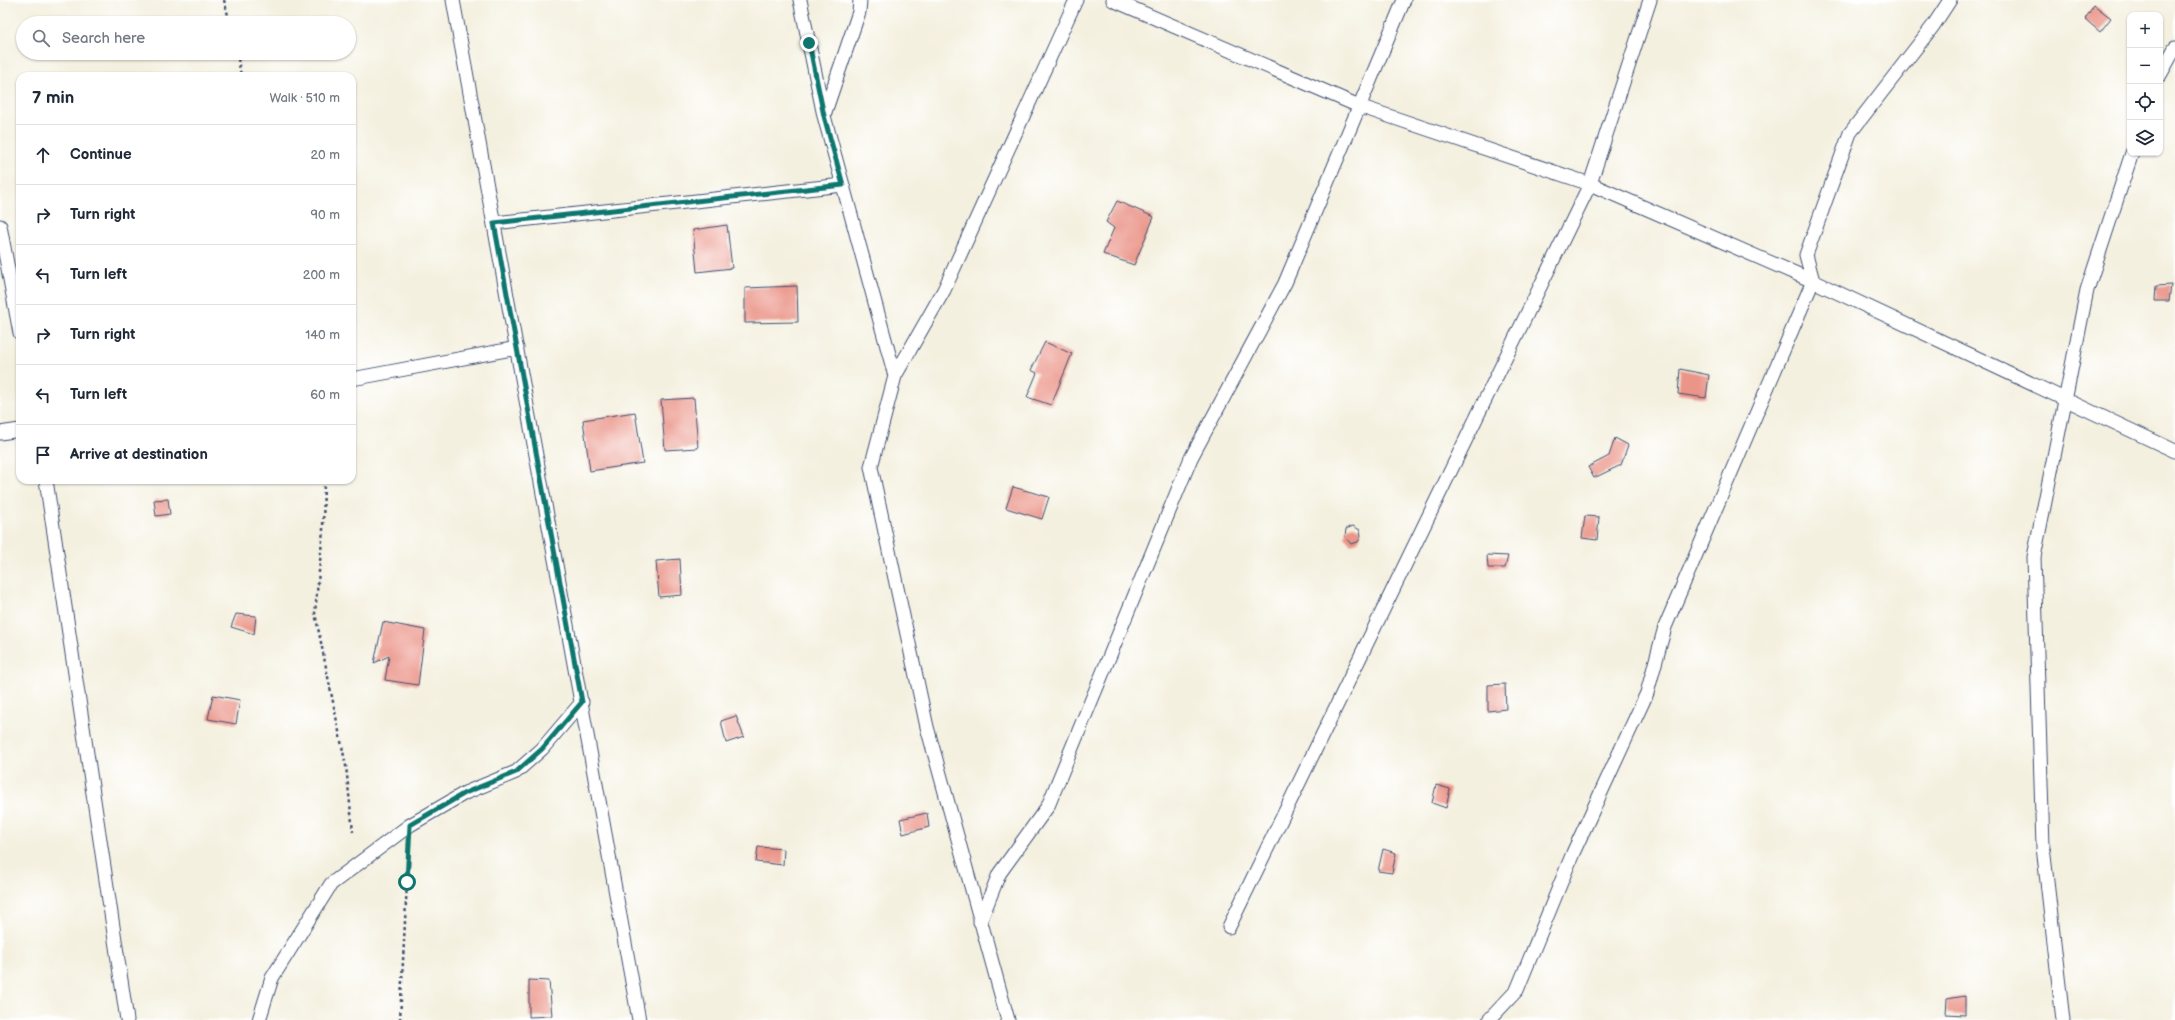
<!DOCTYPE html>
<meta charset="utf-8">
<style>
body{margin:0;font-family:"Balsamiq Sans",sans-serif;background:#f6f6f7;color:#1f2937}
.controls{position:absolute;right:12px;top:12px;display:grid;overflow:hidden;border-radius:8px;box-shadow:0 1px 3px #0004}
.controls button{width:36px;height:36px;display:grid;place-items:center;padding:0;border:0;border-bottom:1px solid #e0e1e3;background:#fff;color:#1f2937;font:20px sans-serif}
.stop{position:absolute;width:12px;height:12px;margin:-9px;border:3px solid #0f766e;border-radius:50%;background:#fff}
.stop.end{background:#0f766e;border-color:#fff;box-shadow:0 1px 4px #0008}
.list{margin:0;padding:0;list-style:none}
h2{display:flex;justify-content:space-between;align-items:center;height:52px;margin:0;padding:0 16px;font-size:17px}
h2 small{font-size:13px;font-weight:400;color:#747a83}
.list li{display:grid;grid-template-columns:26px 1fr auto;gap:12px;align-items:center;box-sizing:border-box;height:60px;padding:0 16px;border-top:1px solid #e0e1e3}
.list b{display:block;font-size:15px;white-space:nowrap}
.list em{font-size:13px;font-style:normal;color:#747a83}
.icon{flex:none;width:22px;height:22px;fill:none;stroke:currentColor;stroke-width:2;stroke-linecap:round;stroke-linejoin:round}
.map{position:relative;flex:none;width:2175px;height:1020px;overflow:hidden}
.search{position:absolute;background:#fff;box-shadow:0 1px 3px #0004;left:16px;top:16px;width:340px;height:44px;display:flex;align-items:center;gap:10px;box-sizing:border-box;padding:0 14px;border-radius:22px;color:#747a83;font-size:15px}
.panel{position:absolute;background:#fff;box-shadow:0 1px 3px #0004;left:16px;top:72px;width:340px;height:412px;border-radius:12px}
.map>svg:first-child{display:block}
.building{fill:#eb9589}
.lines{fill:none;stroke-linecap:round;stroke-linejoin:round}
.street-casing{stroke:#3c4c71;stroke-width:15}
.path{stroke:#3c4c71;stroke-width:2.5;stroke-dasharray:3 3;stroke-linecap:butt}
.street{stroke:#fff;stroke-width:13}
.route{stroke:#0f766e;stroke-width:5}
</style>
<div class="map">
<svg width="2175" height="1020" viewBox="0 0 2175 1020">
<rect width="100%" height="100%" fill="#fff"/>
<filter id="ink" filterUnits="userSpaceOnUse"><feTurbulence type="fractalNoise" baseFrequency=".025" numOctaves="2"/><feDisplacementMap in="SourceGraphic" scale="8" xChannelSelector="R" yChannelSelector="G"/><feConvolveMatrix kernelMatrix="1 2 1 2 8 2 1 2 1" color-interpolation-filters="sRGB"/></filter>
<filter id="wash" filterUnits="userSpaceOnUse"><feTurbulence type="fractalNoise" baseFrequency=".012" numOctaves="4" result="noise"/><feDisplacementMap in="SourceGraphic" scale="16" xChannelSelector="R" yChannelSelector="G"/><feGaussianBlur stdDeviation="0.9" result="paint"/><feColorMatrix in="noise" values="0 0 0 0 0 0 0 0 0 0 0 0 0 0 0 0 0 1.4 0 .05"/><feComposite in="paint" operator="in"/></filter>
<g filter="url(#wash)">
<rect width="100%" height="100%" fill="#f4f0df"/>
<g id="blocks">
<path class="building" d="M2094,5L2111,18L2100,32L2085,19Z
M1117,201L1154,217L1134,265L1103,254L1114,228L1106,222Z
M727,225L732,268L697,272L693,230Z
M2171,285L2169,301H2155L2156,286Z
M797,286L798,322L745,323V288Z
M1045,342L1072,354L1051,405L1027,397L1037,373L1031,370Z
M1680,369L1709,375L1706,398L1678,394Z
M694,398L698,448L665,450L661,400Z
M635,412L643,463L590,471L583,420Z
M1615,438L1628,445L1621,465L1594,478L1588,467L1609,456Z
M1013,487L1049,497L1042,519L1006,508Z
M168,499L170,514L156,516L154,500Z
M1585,516L1599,517L1597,540L1582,538Z
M1353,526L1360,530L1361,536L1358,542L1351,544L1345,537L1346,529Z
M1487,555L1508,556L1505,568H1488Z
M680,559L682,595L659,597L656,561Z
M236,614L256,616L254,634L231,627Z
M383,622L425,630L418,685L385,680L389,656L374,663Z
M1505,684L1506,709L1488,711V685Z
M213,695L240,700L236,724L208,719Z
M736,716L744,737L726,743L721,721Z
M1436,785L1450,789L1446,808L1432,803Z
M927,813L929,827L903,834L900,819Z
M758,847L784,849L783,865L756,862Z
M1383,849L1396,853L1392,873L1378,871Z
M529,980L549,981L552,1016L529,1017Z
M1965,996V1015L1946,1014L1947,999Z"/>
</g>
</g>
<g filter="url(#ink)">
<use href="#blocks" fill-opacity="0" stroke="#3c4c71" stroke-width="1"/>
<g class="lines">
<g class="street-casing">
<path id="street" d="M453,0L639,1020
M800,0L824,116L895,376L871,467L927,727L1008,1020
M1113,0L1359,106L1590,184L1813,281L2175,451
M2160,75L2175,48
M824,115L859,12L860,0
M494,223L843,185
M0,226L20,333
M895,376L944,290L1076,0
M352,379L517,348
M0,433L20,430
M46,480L127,1020
M980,922L999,874L1048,806L1191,458L1285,283L1404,0
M1229,927L1590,184L1650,0
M259,1020L272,978L331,884L410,825L465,793L516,772L542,749L582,702
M1489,1020L1517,990L1573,853L1647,693L1665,627L1813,281L1806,255L1850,133L1933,26L1950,0
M2063,1020L2043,847L2034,557L2087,290L2132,153"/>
</g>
<path class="path" d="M224,0L230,23
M237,53L241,76
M324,480L323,530L315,613L346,766L353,832
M400,1020L409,843"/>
<use href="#street" class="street"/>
</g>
</g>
<g class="lines" filter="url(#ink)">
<path class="route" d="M407,882L410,825L465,793L516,772L542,749L582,702L494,223L843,185L824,116L809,43"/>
</g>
</svg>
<div class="controls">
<button>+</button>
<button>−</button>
<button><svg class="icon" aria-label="locate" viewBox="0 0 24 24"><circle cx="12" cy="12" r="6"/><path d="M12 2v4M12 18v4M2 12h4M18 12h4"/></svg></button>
<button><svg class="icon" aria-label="layers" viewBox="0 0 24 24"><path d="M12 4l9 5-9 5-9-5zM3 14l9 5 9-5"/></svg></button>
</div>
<div class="stop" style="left:407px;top:882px"></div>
<div class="stop end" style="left:809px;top:43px"></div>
<div class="search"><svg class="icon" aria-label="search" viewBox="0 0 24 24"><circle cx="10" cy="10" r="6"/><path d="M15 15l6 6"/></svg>Search here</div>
<section class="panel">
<h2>7 min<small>Walk · 510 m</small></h2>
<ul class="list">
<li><svg class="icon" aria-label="ahead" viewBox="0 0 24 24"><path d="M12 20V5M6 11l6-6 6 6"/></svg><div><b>Continue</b></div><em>20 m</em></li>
<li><svg class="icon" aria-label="right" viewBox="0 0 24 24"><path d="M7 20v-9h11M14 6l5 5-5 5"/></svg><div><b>Turn right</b></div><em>90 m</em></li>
<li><svg class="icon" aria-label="left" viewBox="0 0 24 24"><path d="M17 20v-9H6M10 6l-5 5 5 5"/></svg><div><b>Turn left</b></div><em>200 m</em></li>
<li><svg class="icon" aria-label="right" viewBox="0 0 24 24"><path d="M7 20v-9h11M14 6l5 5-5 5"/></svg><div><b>Turn right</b></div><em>140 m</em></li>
<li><svg class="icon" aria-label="left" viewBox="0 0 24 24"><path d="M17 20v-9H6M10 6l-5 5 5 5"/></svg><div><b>Turn left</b></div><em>60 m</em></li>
<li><svg class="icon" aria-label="arrive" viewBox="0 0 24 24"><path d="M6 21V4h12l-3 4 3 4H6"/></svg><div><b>Arrive at destination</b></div></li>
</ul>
</section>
</div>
